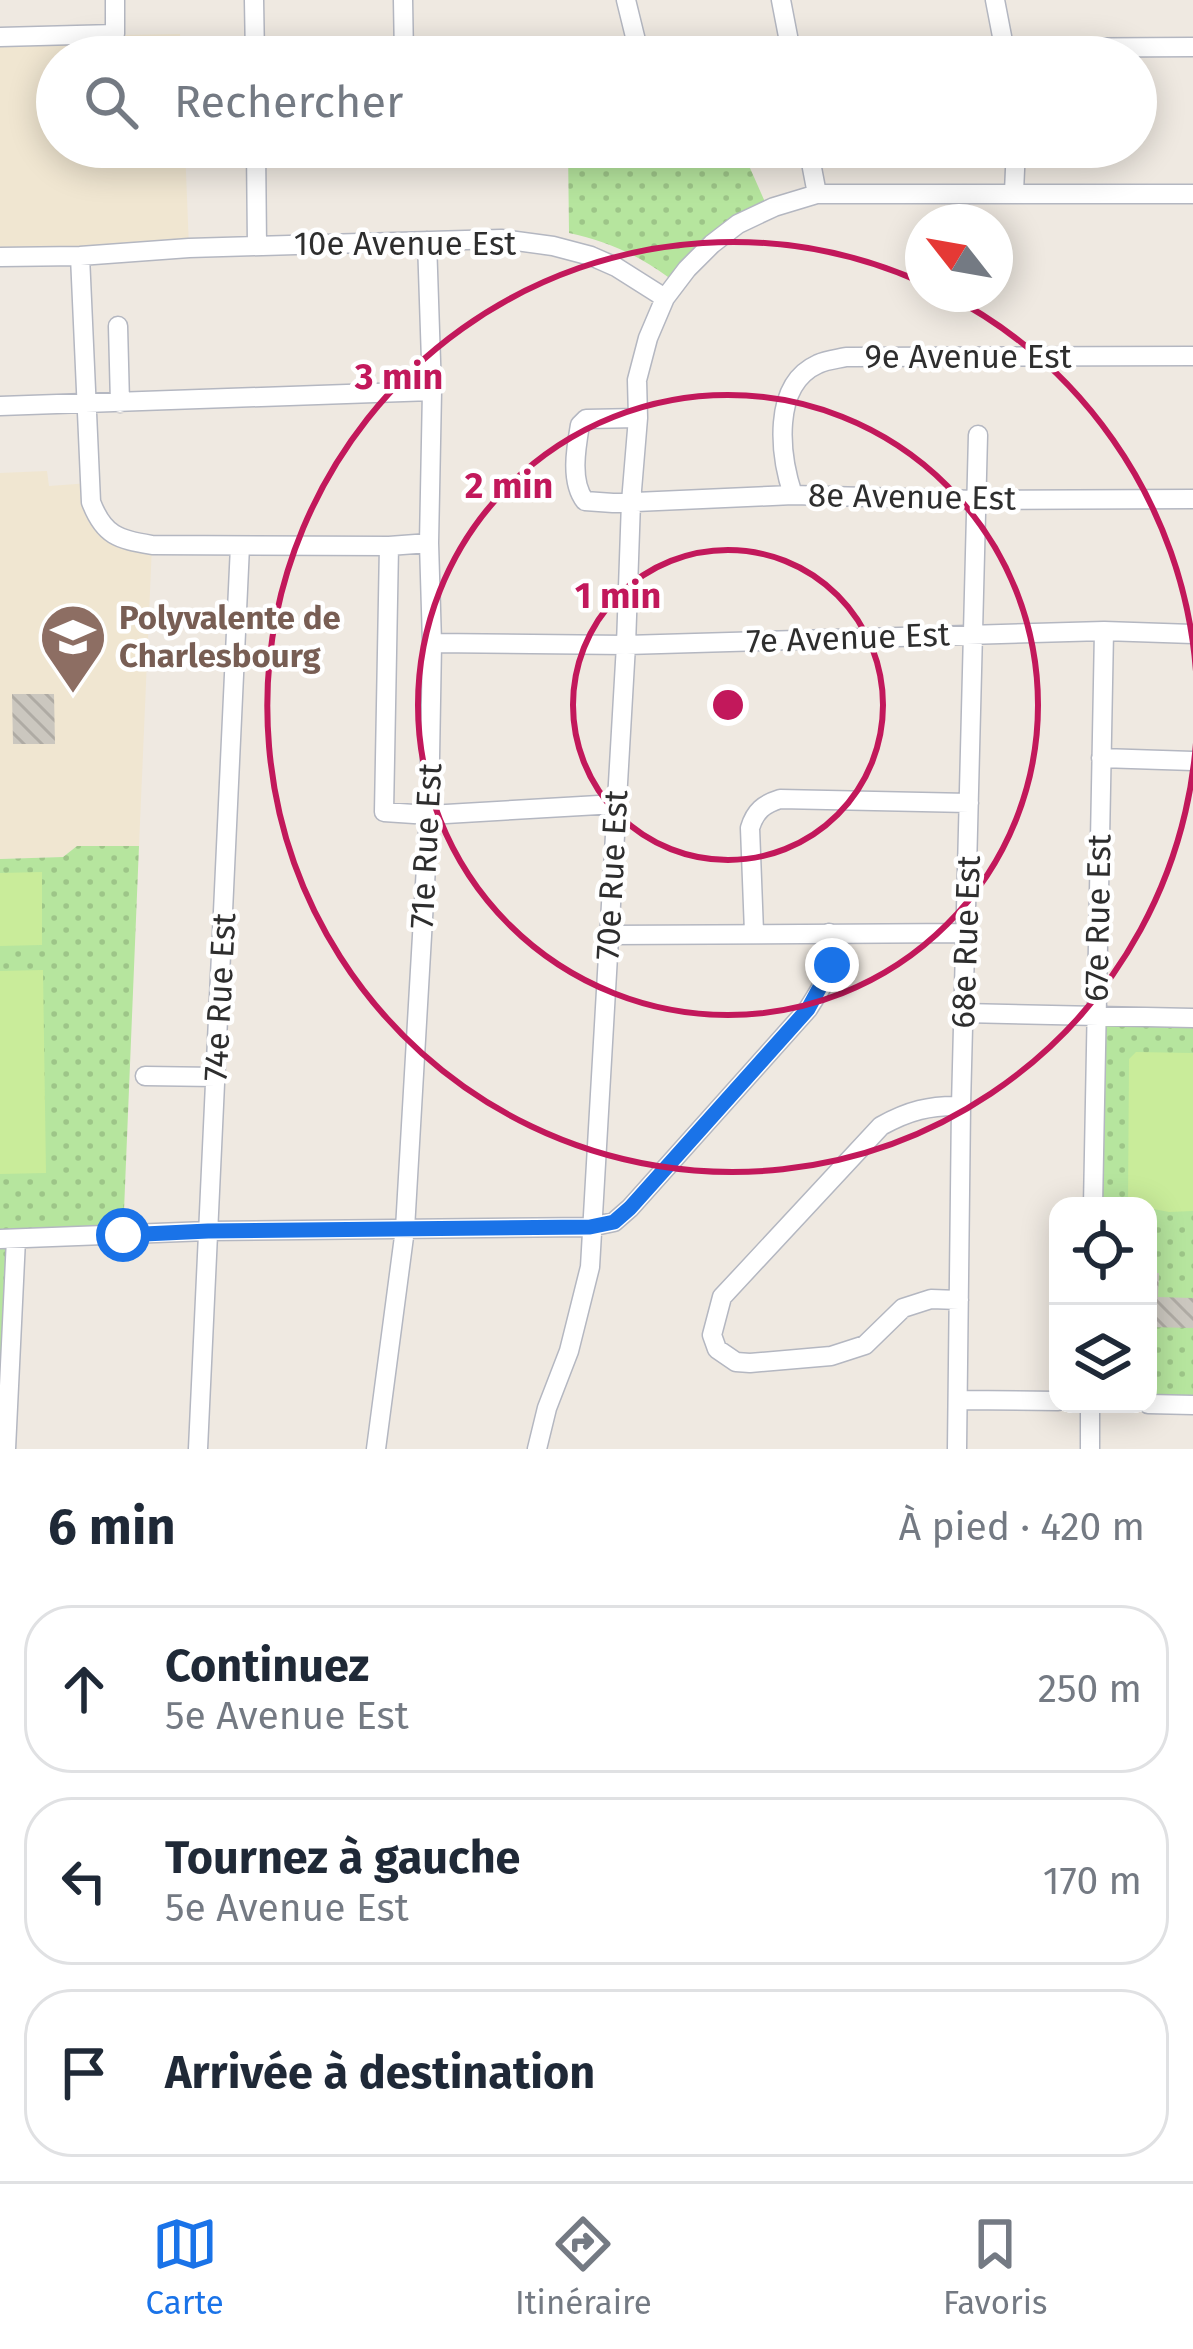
<!DOCTYPE html>
<html lang="fr">
<meta charset="utf-8">
<style>
body{margin:0;font-family:"Fira Sans",sans-serif;background:#f6f6f7;color:#1f2937}
.controls{position:absolute;right:36px;bottom:36px;display:grid;overflow:hidden;border-radius:24px;box-shadow:0 6px 30px #0003}
.controls button{width:108px;height:108px;display:grid;place-items:center;padding:0;border:0;border-bottom:3px solid #e0e1e3;background:#fff;color:#1f2937;font:60px sans-serif}
.compass{position:absolute;left:905px;top:204px;width:108px;height:108px;border-radius:50%;background:#fff;box-shadow:0 6px 30px #0003;rotate:301deg}
.stop{position:absolute;width:36px;height:36px;margin:-27px;border:9px solid #1a73e8;border-radius:50%;background:#fff}
.stop.end{background:#1a73e8;border-color:#fff;box-shadow:0 3px 12px #0008}
.list{margin:0;padding:0;list-style:none}
h2{display:flex;justify-content:space-between;align-items:center;height:156px;margin:0;padding:0 48px;font-size:51px}
h2 small{font-size:39px;font-weight:400;color:#747a83}
.list li{display:grid;grid-template-columns:78px 1fr auto;gap:36px;align-items:center;box-sizing:border-box;height:168px;margin:0 24px 24px;padding:0 24px;border:3px solid #e0e1e3;border-radius:48px}
.list b{display:block;font-size:45px;white-space:nowrap}
.list p{margin:0;font-size:39px;white-space:nowrap;color:#747a83}
.list em{font-size:39px;font-style:normal;color:#747a83}
.icon{flex:none;width:66px;height:66px;fill:none;stroke:currentColor;stroke-width:2;stroke-linecap:round;stroke-linejoin:round}
.map{position:relative;flex:none;width:1193px;height:1449px;overflow:hidden}
.search{position:absolute;background:#fff;box-shadow:0 6px 30px #0003;left:36px;right:36px;top:36px;height:132px;display:flex;align-items:center;gap:30px;box-sizing:border-box;padding:0 42px;border-radius:66px;color:#747a83;font-size:45px}
.sheet{height:732px;background:#fff}
nav{display:flex;justify-content:space-around;align-items:center;box-sizing:border-box;height:168px;border-top:3px solid #e0e1e3;background:#fff;font-size:33px;color:#747a83}
nav a{display:grid;justify-items:center;gap:6px}
nav .on{color:#1a73e8}
.map>svg:first-child{display:block}
.education{fill:#f0e6d1}
.green{fill:url(#green-dots)}
.pitch{fill:#c9ec9a}
.building{fill:url(#building-back-hatch)}
.lines{fill:none;stroke-linecap:round;stroke-linejoin:round}
.minor-casing{stroke:#b4b7c1;stroke-width:21}
.minor{stroke:#fff;stroke-width:18}
.route{stroke:#1a73e8;stroke-width:15}
.ring{fill:none;stroke:#c2185b;stroke-width:6}
.labels{text-anchor:middle;dominant-baseline:central;stroke-width:9;stroke-linejoin:round;paint-order:stroke}
.street-label{font-size:33px;fill:#2e2e2e;stroke:#fff}
.education-label{font-size:33px;font-weight:bold;fill:#785e54;stroke:#fff;text-anchor:start}
.centre{fill:#c2185b;stroke:#fff;stroke-width:6}
.ring-label{font-size:36px;text-anchor:middle;font-weight:bold;fill:#c2185b;stroke:#fff;stroke-width:9;stroke-linejoin:round;paint-order:stroke}
</style>
<div class="map">
<svg width="1193" height="1449" viewBox="0 0 1193 1449">
<defs>
<pattern id="green-dots" width="8" height="8" patternUnits="userSpaceOnUse" patternTransform="scale(3)"><rect width="8" height="8" fill="#b6e59e"/><path d="M2 2h.1M6 6h.1" fill="none" stroke="#9dc588" stroke-width="1.8" stroke-linecap="round"/></pattern>
<pattern id="building-back-hatch" width="6" height="6" patternUnits="userSpaceOnUse" patternTransform="scale(3)"><rect width="6" height="6" fill="#cbc7bf"/><path d="M-1 5l2 2M0 0l6 6M5-1l2 2" fill="none" stroke="#afaba4"/></pattern>
</defs>
<rect width="100%" height="100%" fill="#efe9e1"/>
<path class="education" d="M180,34L181,57H57V147H185L189,248L0,257V37Z
M47,471L49,486L90,483L100,523L152,545L139,846H77L63,857L0,859V473Z"/>
<path class="green" d="M568,147H734L750,168L765,202L677,274L668,277C637,254 606,241 569,233Z
M77,846H139L123,1235L16,1239L0,1449V859L63,857Z
M1096,1018H1193V1405L1148,1404V1206H1093Z"/>
<path class="pitch" d="M42,872V945L0,946V873Z
M43,970L46,1173L0,1174V971Z
M1136,1052L1193,1053V1211L1169,1212L1128,1204L1129,1059Z"/>
<path class="building" d="M12,694H54L55,744H13Z
M1148,1273H1159L1158,1297L1193,1298V1328L1148,1327Z"/>
<g class="lines">
<g class="minor-casing">
<path id="minor" d="M254,0L255,57
M403,0L404,57
M626,0L640,57
M781,0L792,57
M995,0L1006,57
M0,37L115,34V0
M1004,48L1193,47
M256,147L257,246
M808,147L817,194
M1014,192L1016,147
M80,256L91,502C104,536 118,539 152,545L389,546L429,543
M0,257L80,256L189,248L501,239L553,246L591,256L616,267L665,298
M118,326L120,403
M0,406L432,391
M638,418L586,419L580,425C576,448 570,482 585,501L613,503L793,495L976,500L1193,499
M793,495C780,456 771,385 818,364C826,360 837,359 846,357L1193,356
M389,546L384,812L429,815L616,804
M432,643L626,645L1104,631L1193,634
M1101,758L1193,761
M754,932L750,828C755,811 764,804 780,799L969,803
M609,935L968,933
M964,1013L1193,1018
M145,1076L216,1077
M1093,1206L1104,631
M0,1239L208,1231L590,1227L614,1222L630,1208L808,1009C829,975 833,974 829,933
M959,1300L931,1299L903,1308L865,1345L831,1356L750,1363L736,1362L717,1349L712,1335L722,1297L881,1126C908,1111 930,1105 961,1106
M958,1400L1058,1401
M1148,1404L1193,1405
M6,1449L16,1239
M198,1449L240,546
M376,1449L405,1229L429,815L432,643L429,543L432,391L427,241
M537,1449L547,1408L569,1351L590,1267L626,645L631,502L638,418L637,380L648,338L665,298L687,269L712,244L738,224L774,207L817,194H1193
M957,1449L961,1106L978,435
M1090,1449V1404"/>
</g>
<use href="#minor" class="minor"/>
</g>
<g class="lines">
<path class="route" d="M123,1235L208,1231L590,1227L614,1222L630,1208L808,1009L832,965"/>
</g>
<g class="ring">
<circle cx="728" cy="705" r="155"/>
<circle cx="728" cy="705" r="310"/>
<path d="M946 294A465 465 0 1 1 921 282"/>
</g>
<defs>
<g id="school-pin" transform="scale(3.45)"><path d="M0 17L-7.5 6A9.5 9.5 0 1 1 7.5 6Z" fill="#8d6e63" stroke="#fff"/><path d="M0-5L7-2L0 1L-7-2ZM-4 1L0 2.5L4 1V4Q0 6-4 4Z" fill="#fff"/></g>
</defs>
<g fill-rule="evenodd">
<use href="#school-pin" x="73" y="637"/>
</g>
<g class="labels">
<g class="street-label">
<text x="405" y="244">10e Avenue Est</text>
<text x="968" y="357">9e Avenue Est</text>
<text transform="translate(912 497) rotate(1)">8e Avenue Est</text>
<text transform="translate(848 638) rotate(-2)">7e Avenue Est</text>
<text transform="translate(426 846) rotate(-87)">71e Rue Est</text>
<text transform="translate(612 875) rotate(-87)">70e Rue Est</text>
<text transform="translate(1098 918) rotate(-89)">67e Rue Est</text>
<text transform="translate(966 942) rotate(-88)">68e Rue Est</text>
<text transform="translate(220 997) rotate(-87)">74e Rue Est</text>
</g>
<g class="education-label">
<text x="119" y="618">Polyvalente de<tspan x="119" dy="38">Charlesbourg</tspan></text>
</g>
</g>
<circle cx="728" cy="705" r="18" class="centre"/>
<g class="ring-label">
<text x="399" y="389">3 min</text>
<text x="509" y="498">2 min</text>
<text x="618" y="608">1 min</text>
</g>
</svg>
<div class="controls">
<button><svg class="icon" aria-label="locate" viewBox="0 0 24 24"><circle cx="12" cy="12" r="6"/><path d="M12 2v4M12 18v4M2 12h4M18 12h4"/></svg></button>
<button><svg class="icon" aria-label="layers" viewBox="0 0 24 24"><path d="M12 4l9 5-9 5-9-5zM3 14l9 5 9-5"/></svg></button>
</div>
<svg class="compass" viewBox="-18 -18 36 36"><path d="M0-13l5 13h-10z" fill="#e53935"/><path d="M0 13l5-13h-10z" fill="#747a83"/></svg>
<div class="stop" style="left:123px;top:1235px"></div>
<div class="stop end" style="left:832px;top:965px"></div>
<div class="search"><svg class="icon" aria-label="search" viewBox="0 0 24 24"><circle cx="10" cy="10" r="6"/><path d="M15 15l6 6"/></svg>Rechercher</div>
</div>
<section class="sheet">
<h2>6 min<small>À pied · 420 m</small></h2>
<ul class="list">
<li><svg class="icon" aria-label="ahead" viewBox="0 0 24 24"><path d="M12 20V5M6 11l6-6 6 6"/></svg><div><b>Continuez</b><p>5e Avenue Est</p></div><em>250 m</em></li>
<li><svg class="icon" aria-label="left" viewBox="0 0 24 24"><path d="M17 20v-9H6M10 6l-5 5 5 5"/></svg><div><b>Tournez à gauche</b><p>5e Avenue Est</p></div><em>170 m</em></li>
<li><svg class="icon" aria-label="arrive" viewBox="0 0 24 24"><path d="M6 21V4h12l-3 4 3 4H6"/></svg><div><b>Arrivée à destination</b></div></li>
</ul>
</section>
<nav>
<a class="on"><svg class="icon" aria-label="map" viewBox="0 0 24 24"><path d="M3 6l6-2 6 2 6-2v14l-6 2-6-2-6 2zM9 4v14M15 6v14"/></svg>Carte</a>
<a><svg class="icon" aria-label="directions" viewBox="0 0 24 24"><path d="M12 3l9 9-9 9-9-9zM9 14v-3h6M13 9l2 2-2 2"/></svg>Itinéraire</a>
<a><svg class="icon" aria-label="saved" viewBox="0 0 24 24"><path d="M7 4h10v16l-5-4-5 4z"/></svg>Favoris</a>
</nav>
